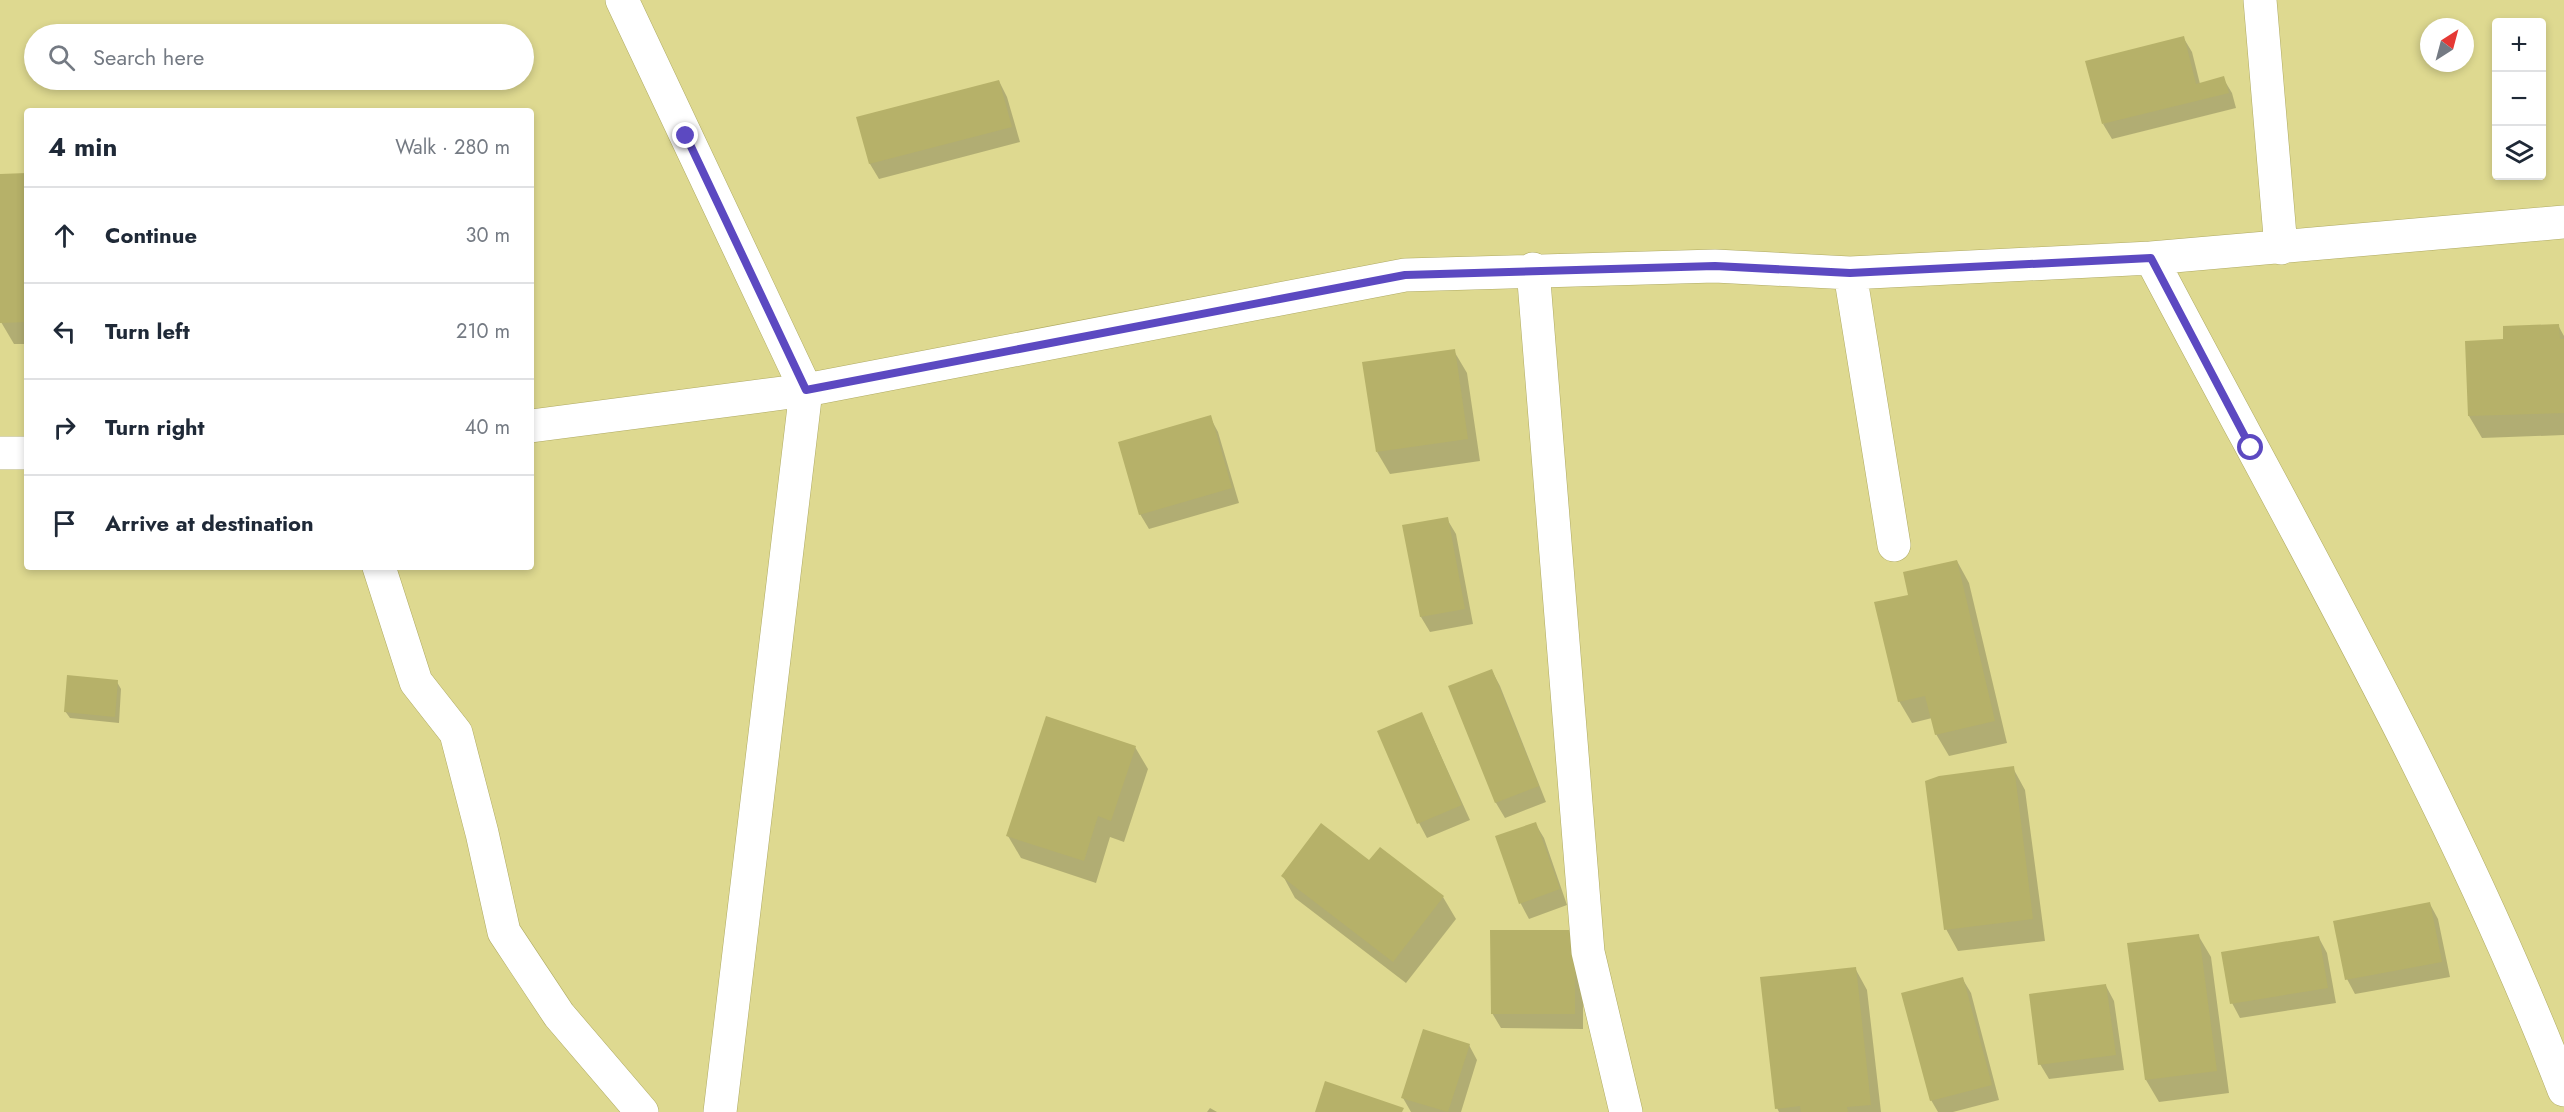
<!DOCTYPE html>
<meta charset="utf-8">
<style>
body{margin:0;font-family:Jost,sans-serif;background:#f6f6f7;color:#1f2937}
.controls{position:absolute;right:18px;top:18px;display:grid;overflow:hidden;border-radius:6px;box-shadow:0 3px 9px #0003}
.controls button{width:54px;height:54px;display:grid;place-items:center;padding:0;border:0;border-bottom:2px solid #e0e1e3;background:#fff;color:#1f2937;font:30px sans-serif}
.compass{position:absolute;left:2420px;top:18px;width:54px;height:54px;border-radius:50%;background:#fff;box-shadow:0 3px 9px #0003;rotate:36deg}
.stop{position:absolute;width:18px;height:18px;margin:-14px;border:4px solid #5c49c1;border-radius:50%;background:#fff}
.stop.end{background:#5c49c1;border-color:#fff;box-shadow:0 2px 6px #0008}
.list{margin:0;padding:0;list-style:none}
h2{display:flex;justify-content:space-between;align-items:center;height:78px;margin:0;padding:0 24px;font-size:26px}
h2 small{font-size:20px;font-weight:400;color:#747a83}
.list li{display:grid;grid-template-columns:39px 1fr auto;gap:18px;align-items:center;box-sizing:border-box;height:96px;padding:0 24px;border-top:2px solid #e0e1e3}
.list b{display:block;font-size:22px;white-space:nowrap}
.list em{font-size:20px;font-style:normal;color:#747a83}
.icon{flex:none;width:33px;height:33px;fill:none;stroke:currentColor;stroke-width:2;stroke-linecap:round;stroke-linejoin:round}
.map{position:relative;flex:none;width:2564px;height:1112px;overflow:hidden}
.search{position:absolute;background:#fff;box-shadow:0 3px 9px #0003;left:24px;top:24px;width:510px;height:66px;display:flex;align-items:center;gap:15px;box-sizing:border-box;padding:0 21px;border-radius:33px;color:#747a83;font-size:22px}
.panel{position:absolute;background:#fff;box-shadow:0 3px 9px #0003;left:24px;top:108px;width:510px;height:462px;border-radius:6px}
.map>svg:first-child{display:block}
.shadow{fill:#0003}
.building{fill:#b6b169}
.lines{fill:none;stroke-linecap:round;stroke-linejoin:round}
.minor-casing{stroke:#afaa62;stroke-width:34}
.minor{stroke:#fff;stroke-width:33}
.route{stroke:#5c49c1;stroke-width:8}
</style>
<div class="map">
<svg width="2564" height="1112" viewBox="0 0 2564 1112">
<rect width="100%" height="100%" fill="#ded990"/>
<path class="shadow" d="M2183,37L2192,52L2200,84L2223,78L2232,93L2236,108L2112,139L2103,124Z
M999,81L1007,97L1020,142L879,179L870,164L858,118Z
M27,174V344H14L1,322L0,175Z
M2558,325L2564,336V435L2482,438L2469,416L2505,341Z
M1454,351L1467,373L1480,461L1390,474L1377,452Z
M1210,417L1218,432L1239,503L1149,529L1140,514Z
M1447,519L1456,534L1473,624L1430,632L1421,617Z
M1957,561L1969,583L2007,743L1949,756L1936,734L1932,718L1912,723L1899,701Z
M1492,671L1500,686L1546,802L1505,818L1496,803L1450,687Z
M117,682L121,689L119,723L70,718L65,711Z
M1422,714L1470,820L1427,838L1419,823Z
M1135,747L1148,769L1124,842L1110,837L1096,883L1021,858L1008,836Z
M2013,768L2025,790L2045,941L1958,951L1946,929Z
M1535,823L1544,838L1567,905L1529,919L1521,904L1497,837Z
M1283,876L1443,897L1456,919L1406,983L1295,898Z
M2430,904L2438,919L2450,977L2355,994L2347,979Z
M2198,935L2211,957L2229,1093L2159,1102L2146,1080Z
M2319,938L2327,953L2336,1003L2240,1018L2232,1003Z
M1583,947V1029L1501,1028L1492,1013Z
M1855,968L1867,990L1881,1112H1779L1777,1108Z
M1962,978L1971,993L1999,1100L1953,1112H1938L1931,1100Z
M2106,986L2114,1001L2124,1070L2049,1079L2040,1064Z
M1469,1045L1477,1060L1461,1112H1411L1403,1098Z
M1210,1108L1217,1112H1207Z"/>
<path class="building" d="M2184,36L2196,84L2224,76L2229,93L2102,124L2085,61Z
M999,80L1012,127L869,164L856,117Z
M27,173V322L0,323V174Z
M2559,324L2560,339H2564V413L2468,416L2465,341L2503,339V326Z
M1455,349L1468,439L1376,452L1362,362Z
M1211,415L1232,488L1139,515L1118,442Z
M1448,517L1465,609L1420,617L1402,525Z
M1957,560L1995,721L1935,735L1925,696L1898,702L1874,602L1908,595L1903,572Z
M1492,669L1539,786L1495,803L1448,686Z
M67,675L118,680L115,717L64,712Z
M1422,712L1462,805L1417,824L1377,731Z
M1046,716L1136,746L1111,821L1098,816L1084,861L1006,836Z
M2014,766L2033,919L1944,930L1925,781L1939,776Z
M1536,822L1560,889L1519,904L1495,836Z
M1321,823L1369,860L1380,847L1444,896L1393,962L1281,876Z
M2430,902L2442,962L2345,980L2333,921Z
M1490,930H1575V1014H1491Z
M2199,934L2217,1071L2145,1080L2127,943Z
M2319,936L2328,988L2230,1004L2221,952Z
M1856,967L1871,1105L1847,1107L1848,1112H1801L1800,1106L1775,1109L1760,977Z
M1963,977L1992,1085L1930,1101L1901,993Z
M2106,984L2116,1055L2038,1065L2029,994Z
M1423,1029L1470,1044L1448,1112L1401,1098Z
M1325,1081L1404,1108L1402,1112H1315Z"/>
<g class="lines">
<g class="minor-casing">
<path id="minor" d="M622,0L806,390L720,1112
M2260,0L2281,248
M2151,258C2295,532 2452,801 2564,1090
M1533,269L1588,952L1626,1112
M1850,273L1894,545
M531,426L806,390L1405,275L1715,266L1850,273L2151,258L2564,222
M0,453H27
M379,567L416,682L456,733L482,833L504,932L559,1015L642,1112"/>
</g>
<use href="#minor" class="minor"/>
</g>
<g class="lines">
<path class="route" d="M686,136L806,390L1405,275L1715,266L1850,273L2151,258L2251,448"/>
</g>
</svg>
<div class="controls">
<button>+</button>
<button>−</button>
<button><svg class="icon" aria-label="layers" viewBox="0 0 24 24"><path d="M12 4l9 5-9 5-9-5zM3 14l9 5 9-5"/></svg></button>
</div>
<svg class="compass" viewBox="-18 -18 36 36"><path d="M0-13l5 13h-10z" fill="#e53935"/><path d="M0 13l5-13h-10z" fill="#747a83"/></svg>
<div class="stop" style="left:2251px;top:448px"></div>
<div class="stop end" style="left:686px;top:136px"></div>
<div class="search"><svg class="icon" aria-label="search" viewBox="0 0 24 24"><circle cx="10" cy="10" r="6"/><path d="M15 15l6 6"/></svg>Search here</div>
<section class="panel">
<h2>4 min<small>Walk · 280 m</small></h2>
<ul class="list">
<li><svg class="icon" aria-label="ahead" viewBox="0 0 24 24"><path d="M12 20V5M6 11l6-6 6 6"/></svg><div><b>Continue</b></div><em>30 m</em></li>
<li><svg class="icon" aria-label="left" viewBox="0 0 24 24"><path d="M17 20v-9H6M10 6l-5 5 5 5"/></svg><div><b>Turn left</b></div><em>210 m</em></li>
<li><svg class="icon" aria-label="right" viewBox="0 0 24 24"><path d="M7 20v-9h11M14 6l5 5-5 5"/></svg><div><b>Turn right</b></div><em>40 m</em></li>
<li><svg class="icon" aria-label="arrive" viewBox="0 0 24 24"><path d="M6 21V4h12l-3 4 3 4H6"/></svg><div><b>Arrive at destination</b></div></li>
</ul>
</section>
</div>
